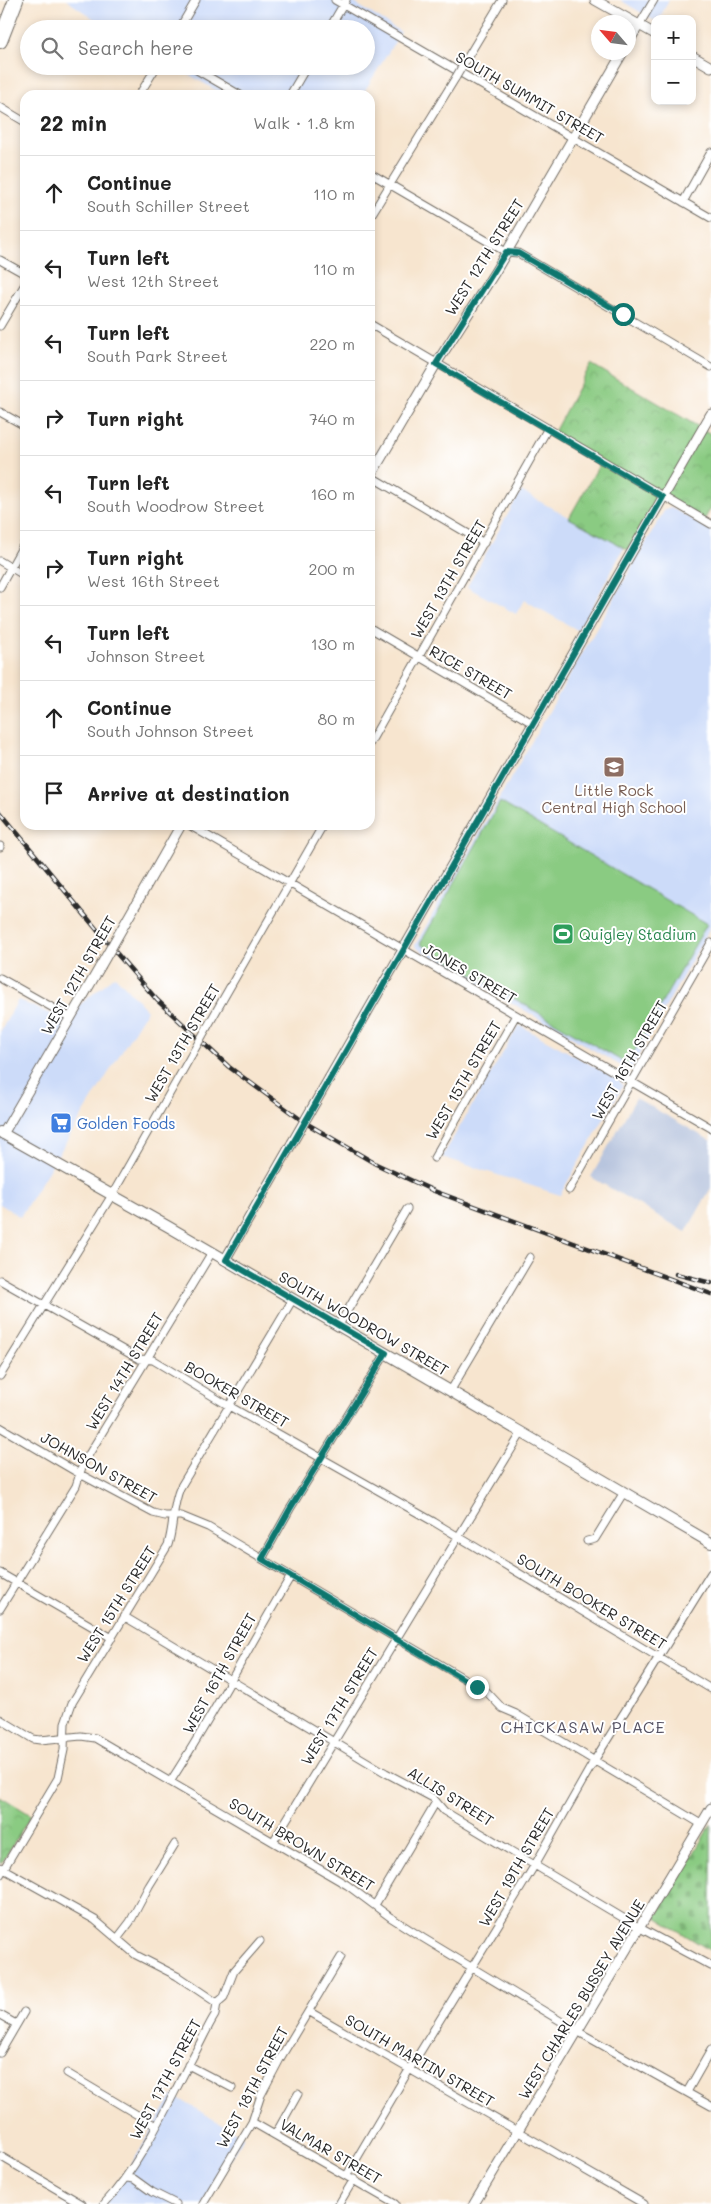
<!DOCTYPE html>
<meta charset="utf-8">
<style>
body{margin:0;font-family:Mali,sans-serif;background:#f2f2f2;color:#222}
.controls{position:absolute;right:15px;top:15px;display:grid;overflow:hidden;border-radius:10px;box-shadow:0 2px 8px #0003}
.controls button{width:45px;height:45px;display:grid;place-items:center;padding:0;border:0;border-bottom:1px solid #e0e0e0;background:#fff;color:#222;font:25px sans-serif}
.compass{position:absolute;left:591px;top:15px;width:45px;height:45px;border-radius:50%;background:#fff;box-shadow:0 2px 8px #0003;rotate:298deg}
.stop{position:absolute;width:15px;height:15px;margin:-11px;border:4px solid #0f766e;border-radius:50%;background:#fff}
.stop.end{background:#0f766e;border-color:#fff;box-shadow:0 1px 5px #0008}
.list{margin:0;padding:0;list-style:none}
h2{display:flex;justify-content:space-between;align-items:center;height:65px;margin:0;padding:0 20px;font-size:21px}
h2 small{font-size:16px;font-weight:400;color:#767676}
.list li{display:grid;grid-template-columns:32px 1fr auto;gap:15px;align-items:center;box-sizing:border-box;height:75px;padding:0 20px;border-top:1px solid #e0e0e0}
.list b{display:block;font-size:19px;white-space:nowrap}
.list p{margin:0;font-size:16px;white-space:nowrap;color:#767676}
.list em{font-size:16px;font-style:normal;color:#767676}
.icon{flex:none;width:28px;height:28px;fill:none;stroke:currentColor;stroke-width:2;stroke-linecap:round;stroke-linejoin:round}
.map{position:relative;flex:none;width:711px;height:2204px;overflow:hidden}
.search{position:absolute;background:#fff;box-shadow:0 2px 8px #0003;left:20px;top:20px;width:355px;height:55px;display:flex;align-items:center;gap:12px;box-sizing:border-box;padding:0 18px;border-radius:28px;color:#767676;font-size:19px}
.panel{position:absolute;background:#fff;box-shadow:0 2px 8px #0003;left:20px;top:90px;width:355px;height:740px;border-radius:15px}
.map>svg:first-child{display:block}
.built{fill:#ccdbf9}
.industrial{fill:#b8c5de}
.grass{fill:#8acb82;stroke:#5a7b56}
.cemetery{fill:url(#cemetery-stones);stroke:#5a7b56}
.park{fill:url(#park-crowns);stroke:#5a7b56}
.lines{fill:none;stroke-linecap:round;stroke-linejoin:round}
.minor-casing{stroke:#726c64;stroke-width:9}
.tertiary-casing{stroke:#726c64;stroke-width:11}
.secondary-casing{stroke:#726c64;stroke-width:12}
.motorway-casing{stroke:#726c64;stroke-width:16}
.minor{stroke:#fff;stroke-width:7}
.tertiary{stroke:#fff;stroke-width:9}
.secondary{stroke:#fff;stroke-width:10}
.motorway{stroke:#fff;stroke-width:14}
.rail-casing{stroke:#2b2b2b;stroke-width:4.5}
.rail{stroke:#fff;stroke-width:2.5;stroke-dasharray:8;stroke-linecap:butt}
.minor-bridge-casing{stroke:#726c64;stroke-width:9;stroke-linecap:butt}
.tertiary-bridge-casing{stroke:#726c64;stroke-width:11;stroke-linecap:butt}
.minor-bridge{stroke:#fff;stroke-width:7}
.tertiary-bridge{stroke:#fff;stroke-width:9}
.route{stroke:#0f766e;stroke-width:6}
.labels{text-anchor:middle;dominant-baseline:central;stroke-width:4;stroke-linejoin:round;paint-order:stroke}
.street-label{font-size:15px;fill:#2b2b2b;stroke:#fff}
.education-label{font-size:15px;fill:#785e54;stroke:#fff}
.leisure-label{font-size:15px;fill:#27864d;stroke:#fff;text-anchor:start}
.shop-label{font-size:15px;fill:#366cbe;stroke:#fff;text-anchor:start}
.neighbourhood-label{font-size:16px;letter-spacing:1px;fill:#565364;stroke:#fff}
</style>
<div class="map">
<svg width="711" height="2204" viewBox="0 0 711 2204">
<defs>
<pattern id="cemetery-stones" width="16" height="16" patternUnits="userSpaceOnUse" patternTransform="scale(1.25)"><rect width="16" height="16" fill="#8acb82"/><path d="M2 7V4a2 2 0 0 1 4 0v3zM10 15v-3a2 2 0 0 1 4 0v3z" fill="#77ae70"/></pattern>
<pattern id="park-crowns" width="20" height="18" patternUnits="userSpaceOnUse" patternTransform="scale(1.25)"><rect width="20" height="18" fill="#8acb82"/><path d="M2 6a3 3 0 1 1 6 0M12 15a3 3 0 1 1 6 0" fill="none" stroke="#77ae70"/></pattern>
</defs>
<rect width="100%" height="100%" fill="#fff"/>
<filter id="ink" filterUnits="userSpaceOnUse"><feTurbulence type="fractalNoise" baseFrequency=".02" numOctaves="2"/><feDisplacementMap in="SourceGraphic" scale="10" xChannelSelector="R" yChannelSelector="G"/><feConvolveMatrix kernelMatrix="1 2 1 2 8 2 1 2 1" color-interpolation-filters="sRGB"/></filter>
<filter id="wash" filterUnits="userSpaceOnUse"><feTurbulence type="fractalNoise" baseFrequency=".0096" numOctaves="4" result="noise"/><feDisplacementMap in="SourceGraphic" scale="20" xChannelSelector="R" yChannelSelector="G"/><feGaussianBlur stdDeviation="1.12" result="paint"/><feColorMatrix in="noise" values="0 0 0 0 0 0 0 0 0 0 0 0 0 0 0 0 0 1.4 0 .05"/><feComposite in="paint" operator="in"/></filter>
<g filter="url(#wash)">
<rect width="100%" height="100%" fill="#f7e5cf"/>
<path class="built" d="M66,0H350L401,32L362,95H224L174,66H366V29H109Z
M620,0H669L659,19H655V21Z
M521,491L624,548L579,631L524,600L516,614L467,587Z
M670,507L711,530V926L630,1071L416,948L415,945L637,558L632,552L639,555L664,511Z
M115,976L147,1010L20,1217L0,1204V1032L18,1000L62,1019Z
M519,1025L619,1080L623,1086L560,1195L442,1157Z
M173,2095L243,2137L203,2204H103L122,2180Z"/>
<path class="industrial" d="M636,1098L711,1141V1188L686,1232L591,1177Z"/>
<path class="grass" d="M500,802L707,924L627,1064L420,944Z"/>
<path class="cemetery" d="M711,1824V1951L656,1917Z"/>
<path class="park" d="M591,364L711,434V508L704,520L663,497L632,552L569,518L602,460L554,432Z
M0,1796L31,1815L1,1864L0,1863Z"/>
</g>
<g filter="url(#ink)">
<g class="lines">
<g class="minor-casing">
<path id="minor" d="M335,0L711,218
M639,25L654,0
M179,29L196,0
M329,29L346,0
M463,65L502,0
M190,66L240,95
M139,95L157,66
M290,95L307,66
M0,107L25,122
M370,173L506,252L518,253L711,367
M683,202L711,152
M370,217L456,77
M0,260L25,274
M370,324L711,524
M0,326L25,284
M0,412L25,426
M370,476L484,543
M0,561L25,576
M0,587L25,542
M370,628L534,724
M370,743L548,428
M189,825L711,1128
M0,847V846
M0,978L71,1018
M222,1001L323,825
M434,1158L516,1015
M569,1190L711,943
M0,1280L139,1359L153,1360L229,1406L434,1522L711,1689
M339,1325L407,1209
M0,1376L112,1195L192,1054
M451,1390L530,1257
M0,1427L80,1474L153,1513L165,1516H181L208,1527L487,1692L502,1708L516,1714L701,1824
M587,1541L595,1539L624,1492
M262,1559L290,1509L386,1353
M0,1573L112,1638
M0,1609L76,1486L83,1464L212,1252
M125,1617L386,1773L433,1798L444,1811L640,1928L711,1966
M0,1719L33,1739L40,1740L81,1736L95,1738L347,1885L390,1917L423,1938L577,2031L711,2106
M170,1782C214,1715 250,1644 291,1576
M273,1842L522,1432
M0,1867L95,1920L136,1955L177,1976L217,2003
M0,1875L58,1778L64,1750L65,1723L72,1703L168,1545C174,1526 172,1507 180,1488L293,1299
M375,1905L436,1802
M117,1939L130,1922L149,1886L175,1844
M310,2012L644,2204
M0,2015L16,2024
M0,2053L24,2012
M188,2065L232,2088
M67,2073L156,2126
M687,2092L711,2050
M252,2122L395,2204
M275,2135L298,2094
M0,2156L82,2204
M347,2175L406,2075L536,1863L594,1761L711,1573
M127,2178L134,2179L152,2192L176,2204
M104,2204C144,2161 168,2102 197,2049C203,2038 208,2026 215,2015L217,2003L224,1997L234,1971L260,1941
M203,2204L252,2122L261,2095L281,2057L341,1957
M339,2204L354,2179"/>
</g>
<g class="tertiary-casing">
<path id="tertiary" d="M595,0L655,34
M628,43L639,25
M692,56L711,67
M370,477L436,364L495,272L623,52
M136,904L181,825
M330,1077L711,414
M3,1134L100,967
M225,1260L292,1143
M474,2204L711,1808"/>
</g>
<g class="secondary-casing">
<path id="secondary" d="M0,1132L169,1227L711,1543"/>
</g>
<g class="motorway-casing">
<path id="motorway" d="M0,41L16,0"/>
</g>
<use href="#minor" class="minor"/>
<use href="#tertiary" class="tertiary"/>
<use href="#secondary" class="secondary"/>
<use href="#motorway" class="motorway"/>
<g class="rail-casing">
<path id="rail" d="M0,812L112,948L157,1000L229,1067L304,1122L376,1164L434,1191L711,1294
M676,1274L711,1283"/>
</g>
<use href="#rail" class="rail"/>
<g class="minor-bridge-casing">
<path id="minor-bridge" d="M456,77L463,65
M192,1054L222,1001"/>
</g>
<g class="tertiary-bridge-casing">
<path id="tertiary-bridge" d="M100,967L136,904
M292,1143L330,1077"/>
</g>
<use href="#minor-bridge" class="minor-bridge"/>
<use href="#tertiary-bridge" class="tertiary-bridge"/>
</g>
</g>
<g class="lines" filter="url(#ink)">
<path class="route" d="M477,1687L262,1559L290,1509L386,1353L226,1260L663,497L436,364L506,252L518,253L623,314"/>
</g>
<defs>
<g id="school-square" transform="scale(1.125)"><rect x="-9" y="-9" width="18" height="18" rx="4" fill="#8d6e63" stroke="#fff"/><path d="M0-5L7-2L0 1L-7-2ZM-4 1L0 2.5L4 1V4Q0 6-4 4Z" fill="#fff"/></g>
<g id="stadium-square" transform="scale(1.125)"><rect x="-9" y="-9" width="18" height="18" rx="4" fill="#2e9e5b" stroke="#fff"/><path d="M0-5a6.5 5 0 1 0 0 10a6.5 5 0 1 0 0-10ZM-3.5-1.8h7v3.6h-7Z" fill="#fff"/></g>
<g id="supermarket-square" transform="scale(1.125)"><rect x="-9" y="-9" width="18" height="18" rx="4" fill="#3f7fe0" stroke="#fff"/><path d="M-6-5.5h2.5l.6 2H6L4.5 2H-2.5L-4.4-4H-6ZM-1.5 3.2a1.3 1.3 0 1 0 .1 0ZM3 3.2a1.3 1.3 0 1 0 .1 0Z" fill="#fff"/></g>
</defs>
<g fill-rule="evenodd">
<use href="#school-square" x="614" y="767"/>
<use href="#stadium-square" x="563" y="934"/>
<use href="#supermarket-square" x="61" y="1123"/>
</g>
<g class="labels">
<g class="street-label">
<text transform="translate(530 97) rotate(30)">SOUTH SUMMIT STREET</text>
<text transform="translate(484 257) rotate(-58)">WEST 12TH STREET</text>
<text transform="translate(448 579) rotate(-60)">WEST 13TH STREET</text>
<text transform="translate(471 672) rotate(30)">RICE STREET</text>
<text transform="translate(470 973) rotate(30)">JONES STREET</text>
<text transform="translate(78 975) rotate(-60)">WEST 12TH STREET</text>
<text transform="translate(182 1043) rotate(-60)">WEST 13TH STREET</text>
<text transform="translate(629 1060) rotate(-60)">WEST 16TH STREET</text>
<text transform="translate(463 1080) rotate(-60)">WEST 15TH STREET</text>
<text transform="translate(364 1323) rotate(30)">SOUTH WOODROW STREET</text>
<text transform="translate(124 1371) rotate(-59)">WEST 14TH STREET</text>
<text transform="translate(237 1394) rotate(30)">BOOKER STREET</text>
<text transform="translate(99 1467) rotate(29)">JOHNSON STREET</text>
<text transform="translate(592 1601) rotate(31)">SOUTH BOOKER STREET</text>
<text transform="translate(116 1604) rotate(-58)">WEST 15TH STREET</text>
<text transform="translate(219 1673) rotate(-61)">WEST 16TH STREET</text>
<text transform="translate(339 1706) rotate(-59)">WEST 17TH STREET</text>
<text transform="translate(451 1796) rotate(32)">ALLIS STREET</text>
<text transform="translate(302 1844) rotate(31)">SOUTH BROWN STREET</text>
<text transform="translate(516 1867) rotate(-60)">WEST 19TH STREET</text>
<text transform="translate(581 1999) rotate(-59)">WEST CHARLES BUSSEY AVENUE</text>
<text transform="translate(420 2060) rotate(30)">SOUTH MARTIN STREET</text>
<text transform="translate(165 2079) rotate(-62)">WEST 17TH STREET</text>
<text transform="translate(252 2087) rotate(-62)">WEST 18TH STREET</text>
<text transform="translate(331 2151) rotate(30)">VALMAR STREET</text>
</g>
<g class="education-label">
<text x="614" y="790">Little Rock<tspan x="614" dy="17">Central High School</tspan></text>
</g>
<g class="leisure-label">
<text x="579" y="934">Quigley Stadium</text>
</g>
<g class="shop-label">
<text x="77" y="1123">Golden Foods</text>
</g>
<g class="neighbourhood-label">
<text x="583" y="1726">CHICKASAW PLACE</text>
</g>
</g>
</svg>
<div class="controls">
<button>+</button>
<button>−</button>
</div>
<svg class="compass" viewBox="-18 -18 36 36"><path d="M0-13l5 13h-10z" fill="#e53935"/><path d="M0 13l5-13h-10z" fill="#767676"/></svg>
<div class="stop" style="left:623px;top:314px"></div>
<div class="stop end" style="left:477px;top:1687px"></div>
<div class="search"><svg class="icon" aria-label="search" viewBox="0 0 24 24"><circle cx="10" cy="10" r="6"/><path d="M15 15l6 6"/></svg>Search here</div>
<section class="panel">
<h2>22 min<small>Walk · 1.8 km</small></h2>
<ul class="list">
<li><svg class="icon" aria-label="ahead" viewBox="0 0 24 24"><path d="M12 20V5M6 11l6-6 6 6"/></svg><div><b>Continue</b><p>South Schiller Street</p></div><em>110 m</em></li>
<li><svg class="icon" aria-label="left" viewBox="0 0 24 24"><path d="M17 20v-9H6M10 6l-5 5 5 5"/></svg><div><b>Turn left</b><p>West 12th Street</p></div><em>110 m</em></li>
<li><svg class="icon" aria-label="left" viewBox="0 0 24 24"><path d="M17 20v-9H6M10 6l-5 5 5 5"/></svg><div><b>Turn left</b><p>South Park Street</p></div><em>220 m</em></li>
<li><svg class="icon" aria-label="right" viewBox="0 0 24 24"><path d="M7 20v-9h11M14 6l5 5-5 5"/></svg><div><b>Turn right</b></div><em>740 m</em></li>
<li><svg class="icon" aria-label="left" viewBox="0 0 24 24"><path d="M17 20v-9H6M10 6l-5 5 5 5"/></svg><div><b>Turn left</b><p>South Woodrow Street</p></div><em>160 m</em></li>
<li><svg class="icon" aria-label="right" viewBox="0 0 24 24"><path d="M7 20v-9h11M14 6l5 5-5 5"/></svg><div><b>Turn right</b><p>West 16th Street</p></div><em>200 m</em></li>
<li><svg class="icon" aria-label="left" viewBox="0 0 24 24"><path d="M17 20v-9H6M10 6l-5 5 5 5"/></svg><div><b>Turn left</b><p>Johnson Street</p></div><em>130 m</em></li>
<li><svg class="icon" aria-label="ahead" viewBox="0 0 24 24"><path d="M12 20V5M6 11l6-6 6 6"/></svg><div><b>Continue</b><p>South Johnson Street</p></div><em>80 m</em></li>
<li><svg class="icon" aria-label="arrive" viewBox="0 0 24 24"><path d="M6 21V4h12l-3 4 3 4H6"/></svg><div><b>Arrive at destination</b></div></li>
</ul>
</section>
</div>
